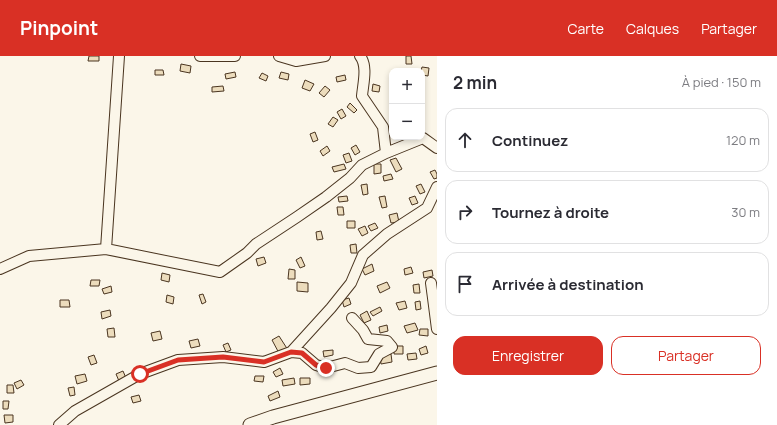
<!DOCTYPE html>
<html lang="fr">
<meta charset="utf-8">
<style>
body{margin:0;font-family:Manrope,sans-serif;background:#f7f7f7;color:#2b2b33}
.controls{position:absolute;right:12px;top:12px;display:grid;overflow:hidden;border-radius:8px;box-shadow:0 2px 6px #0003}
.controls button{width:36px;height:36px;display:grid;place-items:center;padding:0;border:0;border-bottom:1px solid #e1e1e2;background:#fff;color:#2b2b33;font:20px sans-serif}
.stop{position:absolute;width:12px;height:12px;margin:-9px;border:3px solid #d93025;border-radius:50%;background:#fff}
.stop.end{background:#d93025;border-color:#fff;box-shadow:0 1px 4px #0008}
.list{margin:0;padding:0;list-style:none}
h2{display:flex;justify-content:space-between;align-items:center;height:52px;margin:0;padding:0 16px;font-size:17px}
h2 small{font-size:13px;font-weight:400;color:#7c7c81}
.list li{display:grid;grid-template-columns:26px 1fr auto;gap:12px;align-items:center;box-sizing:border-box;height:64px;margin:0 8px 8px;padding:0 8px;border:1px solid #e1e1e2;border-radius:12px}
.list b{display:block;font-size:15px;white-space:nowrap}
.list em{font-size:13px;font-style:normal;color:#7c7c81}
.actions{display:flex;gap:8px;padding:12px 16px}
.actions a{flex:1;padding:9px 0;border:1px solid #d93025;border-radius:12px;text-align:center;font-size:14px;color:#d93025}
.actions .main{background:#d93025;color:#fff}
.icon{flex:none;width:22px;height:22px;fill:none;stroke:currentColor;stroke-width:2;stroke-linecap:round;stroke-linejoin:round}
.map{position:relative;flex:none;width:437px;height:369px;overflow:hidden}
header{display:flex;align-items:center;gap:24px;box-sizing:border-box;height:56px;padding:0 20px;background:#d93025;color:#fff}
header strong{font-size:19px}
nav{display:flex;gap:22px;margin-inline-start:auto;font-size:14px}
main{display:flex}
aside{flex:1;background:#fff}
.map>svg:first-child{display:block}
.building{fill:#ecdcbc;stroke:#4a3520}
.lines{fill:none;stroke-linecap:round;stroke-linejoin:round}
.minor-casing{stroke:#4a3520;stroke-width:12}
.major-casing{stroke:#4a3520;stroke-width:15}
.minor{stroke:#fbf6e9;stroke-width:10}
.major{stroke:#fbf6e9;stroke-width:13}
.route{stroke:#d93025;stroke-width:5}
</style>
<header>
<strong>Pinpoint</strong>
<nav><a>Carte</a><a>Calques</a><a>Partager</a></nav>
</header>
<main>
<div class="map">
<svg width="437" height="369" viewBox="0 0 437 369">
<rect width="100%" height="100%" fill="#fbf6e9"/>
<path class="building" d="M89,0H99V5H88Z
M406,0H411L412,8H406Z
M181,8L191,10L190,17L180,15Z
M422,11L429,12L428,20L422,19V15H421Z
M155,14H163L164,19H155Z
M235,16L236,21L226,23L225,18Z
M281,16L289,18L288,24L279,22Z
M262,17L268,20L266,25L259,22Z
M345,19L346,24L337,26L336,21Z
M305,24L314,28L310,35L302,32Z
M373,28L380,30L379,36L372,35Z
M223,30L224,35L212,36V31Z
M325,30L330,34L324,41L319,37Z
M350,47L357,54L354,57L347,51Z
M342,53L346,60L341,63L337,56Z
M333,61L338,64L333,71L328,68Z
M315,76L318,84L313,86L310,78Z
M356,89L360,96L355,99L351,92Z
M327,90L330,95L323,100L320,95Z
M349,97L352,105L346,107L343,99Z
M396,102L402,113L396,116L390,104Z
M344,108L346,113L334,116L332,111Z
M374,108H381V117L374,118Z
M435,114L437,118V122L434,123L430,116Z
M391,118L393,123L384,125L383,120Z
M367,128L368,138L363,139L361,129Z
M421,128L425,136L420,138L416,130Z
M347,140L348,145L339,146L338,141Z
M385,140L387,151L382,152L379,141Z
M415,140L418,147L412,149L409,142Z
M337,151H343L344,159H338Z
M397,157L399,166L391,167L389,159Z
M347,165H355V172H347Z
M375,167L378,172L371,175L368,170Z
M365,170L368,177L362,180L358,173Z
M321,175L323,183L317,184L316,176Z
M356,188L357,197H351L350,189Z
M264,201L266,207L258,210L256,203Z
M301,201L305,210L300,212L296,204Z
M372,208L374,215L365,219L362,213Z
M411,211L413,217L405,219L404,213Z
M289,213L295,214V223H288Z
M432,214L433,220L424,222L423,216Z
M162,217L170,219L169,226L161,224Z
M91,224H100L99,230H90Z
M297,226L308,227V236L297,235Z
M387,226L390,232L380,237L377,230Z
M419,228L420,237H414L413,229Z
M111,230L112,236L104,238L102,233Z
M203,238L206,246L202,248L199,239Z
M167,239L174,241L173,248L166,246Z
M349,242L351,248L344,251L342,244Z
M60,244H69L70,251H60Z
M405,245L407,252L399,254L396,247Z
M420,245L421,253L416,254L415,246Z
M380,251L382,255L373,260L370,256Z
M110,254L111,260L102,263L101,256Z
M367,255L371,264L364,267L360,259Z
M415,267L418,274L407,277L404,270Z
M387,269L388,275L380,277L379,271Z
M114,272L115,281H108L107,273Z
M420,273H428V280L419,279Z
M160,275L162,283L153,285L151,277Z
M279,280L288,294L280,299L272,284Z
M198,283L200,290L191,292L189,285Z
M228,287L231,294L226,296L223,289Z
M394,290H403V298H394Z
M426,290L428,297L421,299L419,293Z
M333,294V299L324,301L323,295Z
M416,297L417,303L408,304L407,298Z
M391,298L392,306L381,308L380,299Z
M94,299L97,307L91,309L88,301Z
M280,312L283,318L276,321L273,316Z
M123,315L126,322L119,325L116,318Z
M85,318L87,325L77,328L75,320Z
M255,320H264L263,326L254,325Z
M294,322L295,328L283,330L282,324Z
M300,322H310V328L300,329Z
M21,324L24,329L17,333L14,327Z
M7,329H13L14,337H7Z
M74,331L75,339L70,340L68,332Z
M278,335L280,341L270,345L268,340Z
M139,339L141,345L133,347L131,341Z
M3,345H9L8,353H3Z
M4,359H13V366L5,367Z"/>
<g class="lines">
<g class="minor-casing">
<path id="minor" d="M200,0H235
M279,0L296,5L325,0
M360,0C368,10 363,28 362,40L383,71L386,97
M106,193L119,0
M0,213L29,200L106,193L220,216L247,197L256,188L297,161L326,141L350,122L362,109L386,97L423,82L437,92
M431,227L433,242L437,273
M291,296L302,297L316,309L326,312L345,307L358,312L371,311L379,298L392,291L387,285L368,283L363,274L352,262
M59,369L75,355L140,318L178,304L223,301L264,306L291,296L331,252L351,227L363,199L387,178L427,152L437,131"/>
</g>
<g class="major-casing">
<path id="major" d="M250,369L273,361L437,317"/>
</g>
<use href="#minor" class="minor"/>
<use href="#major" class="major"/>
</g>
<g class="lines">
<path class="route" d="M140,318L178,304L223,301L264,306L291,296L302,297L316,309L326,312"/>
</g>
</svg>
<div class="controls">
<button>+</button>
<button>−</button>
</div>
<div class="stop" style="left:140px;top:318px"></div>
<div class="stop end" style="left:326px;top:312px"></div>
</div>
<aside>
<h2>2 min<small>À pied · 150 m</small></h2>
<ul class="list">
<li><svg class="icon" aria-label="ahead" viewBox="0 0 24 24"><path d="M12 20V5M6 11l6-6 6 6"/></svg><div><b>Continuez</b></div><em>120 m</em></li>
<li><svg class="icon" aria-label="right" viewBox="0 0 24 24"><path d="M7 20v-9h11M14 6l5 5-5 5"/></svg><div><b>Tournez à droite</b></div><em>30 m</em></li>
<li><svg class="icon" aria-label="arrive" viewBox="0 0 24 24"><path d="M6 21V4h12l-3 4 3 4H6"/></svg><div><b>Arrivée à destination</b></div></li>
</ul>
<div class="actions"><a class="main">Enregistrer</a><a>Partager</a></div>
</aside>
</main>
